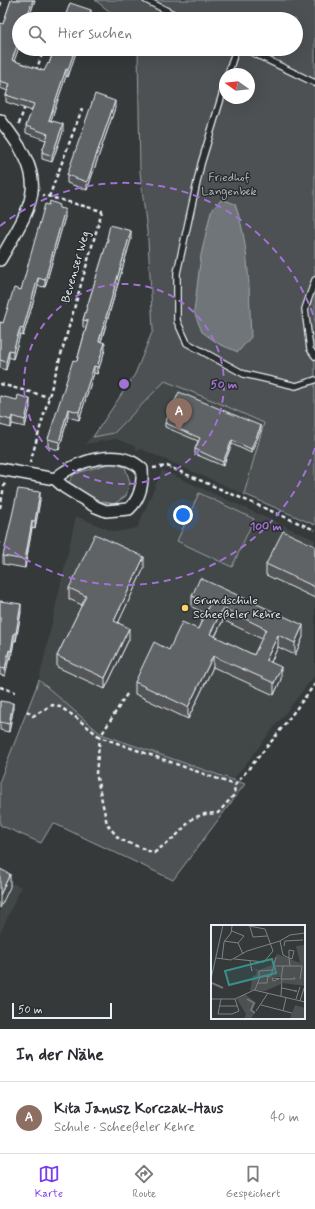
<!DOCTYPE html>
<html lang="de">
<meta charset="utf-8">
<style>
body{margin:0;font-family:Mynerve,sans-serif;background:#f2f2f3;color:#2b2b33}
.compass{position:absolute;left:219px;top:68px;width:36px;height:36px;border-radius:50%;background:#fff;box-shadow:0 4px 16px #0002;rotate:285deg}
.scale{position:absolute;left:12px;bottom:10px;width:100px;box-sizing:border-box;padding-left:4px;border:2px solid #e8f1f8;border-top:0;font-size:11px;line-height:14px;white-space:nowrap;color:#e8f1f8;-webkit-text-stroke:3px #2a2d2e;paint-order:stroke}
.you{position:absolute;left:183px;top:515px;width:14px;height:14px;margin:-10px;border:3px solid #fff;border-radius:50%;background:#1a73e8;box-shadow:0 0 0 6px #1a73e833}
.badge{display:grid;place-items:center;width:26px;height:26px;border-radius:50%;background:#7c3aed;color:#fff;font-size:13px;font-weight:700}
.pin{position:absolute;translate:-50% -33px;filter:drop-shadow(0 1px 2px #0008)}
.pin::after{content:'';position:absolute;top:21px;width:14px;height:12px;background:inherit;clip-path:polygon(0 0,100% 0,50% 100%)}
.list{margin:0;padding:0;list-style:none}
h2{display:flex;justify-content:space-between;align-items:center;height:52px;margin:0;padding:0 16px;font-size:17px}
h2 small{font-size:13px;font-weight:400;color:#7c7c81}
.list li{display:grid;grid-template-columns:26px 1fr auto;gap:12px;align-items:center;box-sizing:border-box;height:72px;padding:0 16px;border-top:1px solid #e1e1e2}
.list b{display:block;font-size:15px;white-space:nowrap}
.list p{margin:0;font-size:13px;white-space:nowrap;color:#7c7c81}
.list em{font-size:13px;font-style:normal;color:#7c7c81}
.icon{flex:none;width:22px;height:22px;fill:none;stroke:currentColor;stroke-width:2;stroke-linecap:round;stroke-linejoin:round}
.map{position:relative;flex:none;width:315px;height:1029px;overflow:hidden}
.search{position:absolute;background:#fff;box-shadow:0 4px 16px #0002;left:12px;right:12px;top:12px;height:44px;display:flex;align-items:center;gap:10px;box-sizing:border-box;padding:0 14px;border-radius:22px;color:#7c7c81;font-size:15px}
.sheet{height:124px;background:#fff}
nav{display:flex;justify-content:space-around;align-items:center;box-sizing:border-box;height:56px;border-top:1px solid #e1e1e2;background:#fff;font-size:11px;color:#7c7c81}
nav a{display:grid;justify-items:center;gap:2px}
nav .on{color:#7c3aed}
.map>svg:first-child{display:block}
.built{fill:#424647}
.green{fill:#4d5152;stroke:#9aa1a5;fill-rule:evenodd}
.water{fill:#707579;stroke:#a0a7ac}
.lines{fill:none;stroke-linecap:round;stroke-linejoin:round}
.service-casing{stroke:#e8f1f8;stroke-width:8}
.minor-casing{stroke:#e8f1f8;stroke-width:14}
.path{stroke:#e8f1f8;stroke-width:2.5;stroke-dasharray:4 3;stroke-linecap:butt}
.service{stroke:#2a2d2e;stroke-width:5.5}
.minor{stroke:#2a2d2e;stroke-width:11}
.wall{fill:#525557;stroke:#e8f1f8;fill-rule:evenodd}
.shaded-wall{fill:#424547;stroke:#e8f1f8}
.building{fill:#5f6365;stroke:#e8f1f8;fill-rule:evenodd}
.ring{fill:none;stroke:#a171d3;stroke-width:2;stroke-dasharray:7 5}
.poi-dot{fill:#ffd166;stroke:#2a2d2e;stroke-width:1.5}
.labels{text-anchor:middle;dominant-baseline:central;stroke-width:3;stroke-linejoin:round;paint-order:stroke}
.park-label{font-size:12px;fill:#b2b9be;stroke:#2a2d2e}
.street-label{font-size:12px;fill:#e8f1f8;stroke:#2a2d2e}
.poi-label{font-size:12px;fill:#e8f1f8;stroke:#2a2d2e;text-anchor:start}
.inset-river{fill:none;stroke:#707579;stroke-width:2}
.inset-road{fill:none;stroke:#7d8386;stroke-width:1}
.view{fill:#3a8f8a;fill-opacity:0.15;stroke:#3a8f8a;stroke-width:2}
.inset-edge{fill:none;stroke:#e8f1f8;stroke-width:2}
.centre{fill:#a171d3;stroke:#2a2d2e;stroke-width:2}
.ring-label{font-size:12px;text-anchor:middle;font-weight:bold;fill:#a171d3;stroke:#2a2d2e;stroke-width:3;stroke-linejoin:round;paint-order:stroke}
</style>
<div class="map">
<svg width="315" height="1029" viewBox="0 0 315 1029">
<rect width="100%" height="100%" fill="#35393a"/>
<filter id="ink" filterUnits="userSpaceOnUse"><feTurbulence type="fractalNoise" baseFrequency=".025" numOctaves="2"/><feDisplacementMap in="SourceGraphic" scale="8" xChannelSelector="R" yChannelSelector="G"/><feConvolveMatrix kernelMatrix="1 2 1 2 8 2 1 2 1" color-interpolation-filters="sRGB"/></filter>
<g filter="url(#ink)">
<path class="built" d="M153,363L267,414L244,494L141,449L137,450L134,446L116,439L85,444Z
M162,470L315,540V675L234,779L101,734L39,680L76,516L115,532L137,528Z
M0,878L21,887L0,934Z"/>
<path class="green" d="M95,0H315V525L244,494L264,423L221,404L165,381L114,433L93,437L135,374L153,330L148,240L140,172L138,49H296V19H119ZM225,74H249V98H225Z
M111,463L125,467L130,482L126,496L114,504L99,501L68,484L74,474Z
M199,493L254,519L232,567L177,541Z
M39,680L101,734L245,784L173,880L53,823L41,843L0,825V780Z"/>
<path class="water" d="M222,199L235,204C250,245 249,294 251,337L238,352L219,344L202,332L194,312L201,255L211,211Z"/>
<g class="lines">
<g class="service-casing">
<path id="service" d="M146,0L183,19
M245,49L315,83
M228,74L236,49
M225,85L201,164L177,273V321L187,343L244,374L296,386L315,380
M315,280L305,309L310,349L315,356"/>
</g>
<g class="minor-casing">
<path id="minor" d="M0,120C49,181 37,197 0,260
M0,469L55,479L64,487L96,507L106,511L129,509C140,499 143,484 142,469C120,447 76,460 55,479"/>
</g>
<path class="path" d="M0,6L2,0
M54,19L55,17
M36,71L44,49
M19,124L25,106
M49,197L82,109
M0,384L49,397
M30,463L102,211L43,195
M153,468L167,466L315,530
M0,508L5,481
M0,687L15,692
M127,694L100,737L96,773L107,824L119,839L154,853L176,836L193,818L205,814L218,813L234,795L235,785
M27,711L33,716L52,705L60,707L74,716L100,737L235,785L275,737L315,684"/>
<use href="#service" class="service"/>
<use href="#minor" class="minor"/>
</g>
<path class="wall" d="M11,0H35L14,61L44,71L49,64L54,49H77L68,77L66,76L51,120L63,131L52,162L42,159V152L46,140L26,133V126L32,111L6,102V95L8,91L0,88V23L3,24Z
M115,108L87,190L67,183V175Z
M60,208L65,217L45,287L38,286L23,336L20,335L13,359L9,357L6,370L0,368V322L3,323L21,290Z
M107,238L131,239L101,342L105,350L97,374L94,373L79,420L68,417L59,450L48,447V439L77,361L86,328L83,327V320L107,243Z
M0,396L30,407L25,427L12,424L11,428L0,425Z
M165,423L261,430L251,453L232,444L223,466L195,454V449L198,441L165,427Z
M40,500L35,529L32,528L25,568L3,564V556Z
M315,546V598L266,575V564Z
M144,568L118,623L129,639L105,689L57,667V656L82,605L69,599V588Z
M192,596L303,637L295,655L278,647L271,662L281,679L274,695L213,667L188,719L135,694V682L169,650L198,629L205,613L192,607ZM223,620L262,639L254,655L215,637Z
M0,601L21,612L16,641H14L11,659L9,658L5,676L0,675Z
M0,701L13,711L9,732L0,730Z"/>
<path class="shaded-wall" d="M33,0H35L28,19H26Z
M91,10V17L90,19H88Z
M19,40V47L12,67V60Z
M75,49H77L68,77V70Z
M66,69V76L49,126V120Z
M115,101V108L87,190V182Z
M63,124V131L52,162V156Z
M65,209V217L45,287V280Z
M131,231V239L99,348V341Z
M38,278V286L23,336V329Z
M20,328V335L13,359V351Z
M105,343V350L97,374V367Z
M9,350V357L6,370V362Z
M94,366V373L79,420V412Z
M30,399V407L25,427V420Z
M68,409V417L59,450V442Z
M12,416V424L11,428V420Z
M261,426V430L251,453V449Z
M232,440V444L223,466V462Z
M40,492V500L35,529V521Z
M32,521V528L25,568V560Z
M144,557V568L114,632V621Z
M21,604V612L16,641V633Z
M223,608V620L210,646V634Z
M303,625V637L295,655V643Z
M129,628V639L105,689V678Z
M14,633V641L11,659V651Z
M278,635V647L266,672V660Z
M9,650V658L5,676V669Z
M213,656V667L188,719V707Z
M281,667V679L274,695V683Z
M13,703V711L9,732V724Z
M10,874V887L0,908V895Z"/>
<path class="building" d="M11,0H33L26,19H19V40L12,60L44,71L48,63L49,64L54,49H75L68,70L66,69L49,120L63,124L52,156L42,152L48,134L26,126L34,104L6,95L10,84L0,81V23L3,24Z
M70,3L91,10L88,19H64Z
M95,94L115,101L87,182L67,175Z
M50,201L60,205L59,208L65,209L45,280L38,278L23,329L20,328L13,351L9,350L6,362L0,360V322L3,323L14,288L21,290L45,204L49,205Z
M110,225L131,231L99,341L105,343L97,367L94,366L79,412L68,409L59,442L48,439L73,360L77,361L88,321L83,320L108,239L107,238Z
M179,392L261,426L251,449L232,440L223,462L195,449L200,438L165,423Z
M18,395L30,399L25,420L12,416L11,420L0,417V396L17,400Z
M18,489L40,492L35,521H32L25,560L3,556Z
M283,531L315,546V587L266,564Z
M95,534L144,557L114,621L129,628L105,678L57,656L86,596L69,588Z
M200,578L303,625L295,643L278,635L266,660L281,667L274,683L213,656L188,707L135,682L154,642L169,650L182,622L198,629L210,603L192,596ZM223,608L266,629L254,655L210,634Z
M0,601L21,604L16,633H14L11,651L9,650L5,669L0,668Z
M0,701L13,703L9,724L0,722Z
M0,869L10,874L0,895Z"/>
</g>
<g class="ring">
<circle cx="124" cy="384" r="100"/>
<path d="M315 448A201 201 0 0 1 0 542M0 226A201 201 0 0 1 315 320"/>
</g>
<circle class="poi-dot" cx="185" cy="608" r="4"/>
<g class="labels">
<g class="park-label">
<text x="229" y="178">Friedhof<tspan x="229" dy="14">Langenbek</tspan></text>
</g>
<g class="street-label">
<text transform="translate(76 267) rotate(-74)">Bevenser Weg</text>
</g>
<g class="poi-label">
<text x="193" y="601">Grundschule<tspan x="193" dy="14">Scheeßeler Kehre</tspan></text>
</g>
</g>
<g transform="translate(211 925)">
<rect width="94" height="94" fill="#35393a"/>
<path d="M94,9V61L72,58L71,52H61L62,56L71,55L70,59L54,66L39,65L42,51L45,50L46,46L42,43L48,45L61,40L66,29L89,38L85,21L93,20ZM34,69L45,78L41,85L44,87L40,94H33L35,89L27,76L26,74ZM84,80L94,83V94H79Z" fill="#4d5152"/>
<path class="inset-river" d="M1,58L12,63M36,74L43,78L40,85L44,88"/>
<path class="inset-road" d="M15,0H28M39,2L42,12L56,11M21,6L33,11L27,18M13,16L27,18M69,16L72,30L78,33L81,34L83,26L78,25V33L79,41M27,18L32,29M73,21L74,16L92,15M5,33L20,35L36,26L69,16L79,10L94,8M11,34L13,17L20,8L21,1M23,34L53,37L62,26L54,4L33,0M39,36L41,46L40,42M62,41H91L89,54M48,53V46L62,45M0,54L12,0M68,54L62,56L61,53L71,54L70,71M70,54L72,41M71,54H84L83,52M47,58H56L57,51M71,63L85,66H86H83M44,65L49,52L60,51L65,32M0,74H24L43,65L94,77M10,74L7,89H21L28,86L24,74M85,74L89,62M89,76L93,63M50,80L81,88M8,81H26M45,86L57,68M72,86L75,73"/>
<path class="view" d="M61,34L65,48L18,60L14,46Z"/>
<rect width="94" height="94" class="inset-edge"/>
</g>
<circle cx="124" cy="384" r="6" class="centre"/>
<g class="ring-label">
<text x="224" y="388">50 m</text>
<text x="266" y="530">100 m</text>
</g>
</svg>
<svg class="compass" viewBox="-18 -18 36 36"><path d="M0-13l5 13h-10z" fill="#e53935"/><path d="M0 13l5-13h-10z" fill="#7c7c81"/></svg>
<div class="scale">50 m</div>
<div class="you"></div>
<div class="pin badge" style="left:179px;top:431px;background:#8d6e63">A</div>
<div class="search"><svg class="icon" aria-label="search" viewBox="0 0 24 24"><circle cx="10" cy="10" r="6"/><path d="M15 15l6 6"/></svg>Hier suchen</div>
</div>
<section class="sheet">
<h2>In der Nähe<small></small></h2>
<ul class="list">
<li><span class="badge" style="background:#8d6e63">A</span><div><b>Kita Janusz Korczak-Haus</b><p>Schule · Scheeßeler Kehre</p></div><em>40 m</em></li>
</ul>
</section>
<nav>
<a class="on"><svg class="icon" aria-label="map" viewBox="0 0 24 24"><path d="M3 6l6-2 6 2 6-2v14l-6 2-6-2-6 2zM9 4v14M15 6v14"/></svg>Karte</a>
<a><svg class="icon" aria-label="directions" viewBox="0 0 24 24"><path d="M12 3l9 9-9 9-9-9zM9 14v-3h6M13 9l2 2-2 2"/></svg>Route</a>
<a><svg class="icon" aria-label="saved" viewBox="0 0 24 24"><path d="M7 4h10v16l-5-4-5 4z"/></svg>Gespeichert</a>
</nav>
